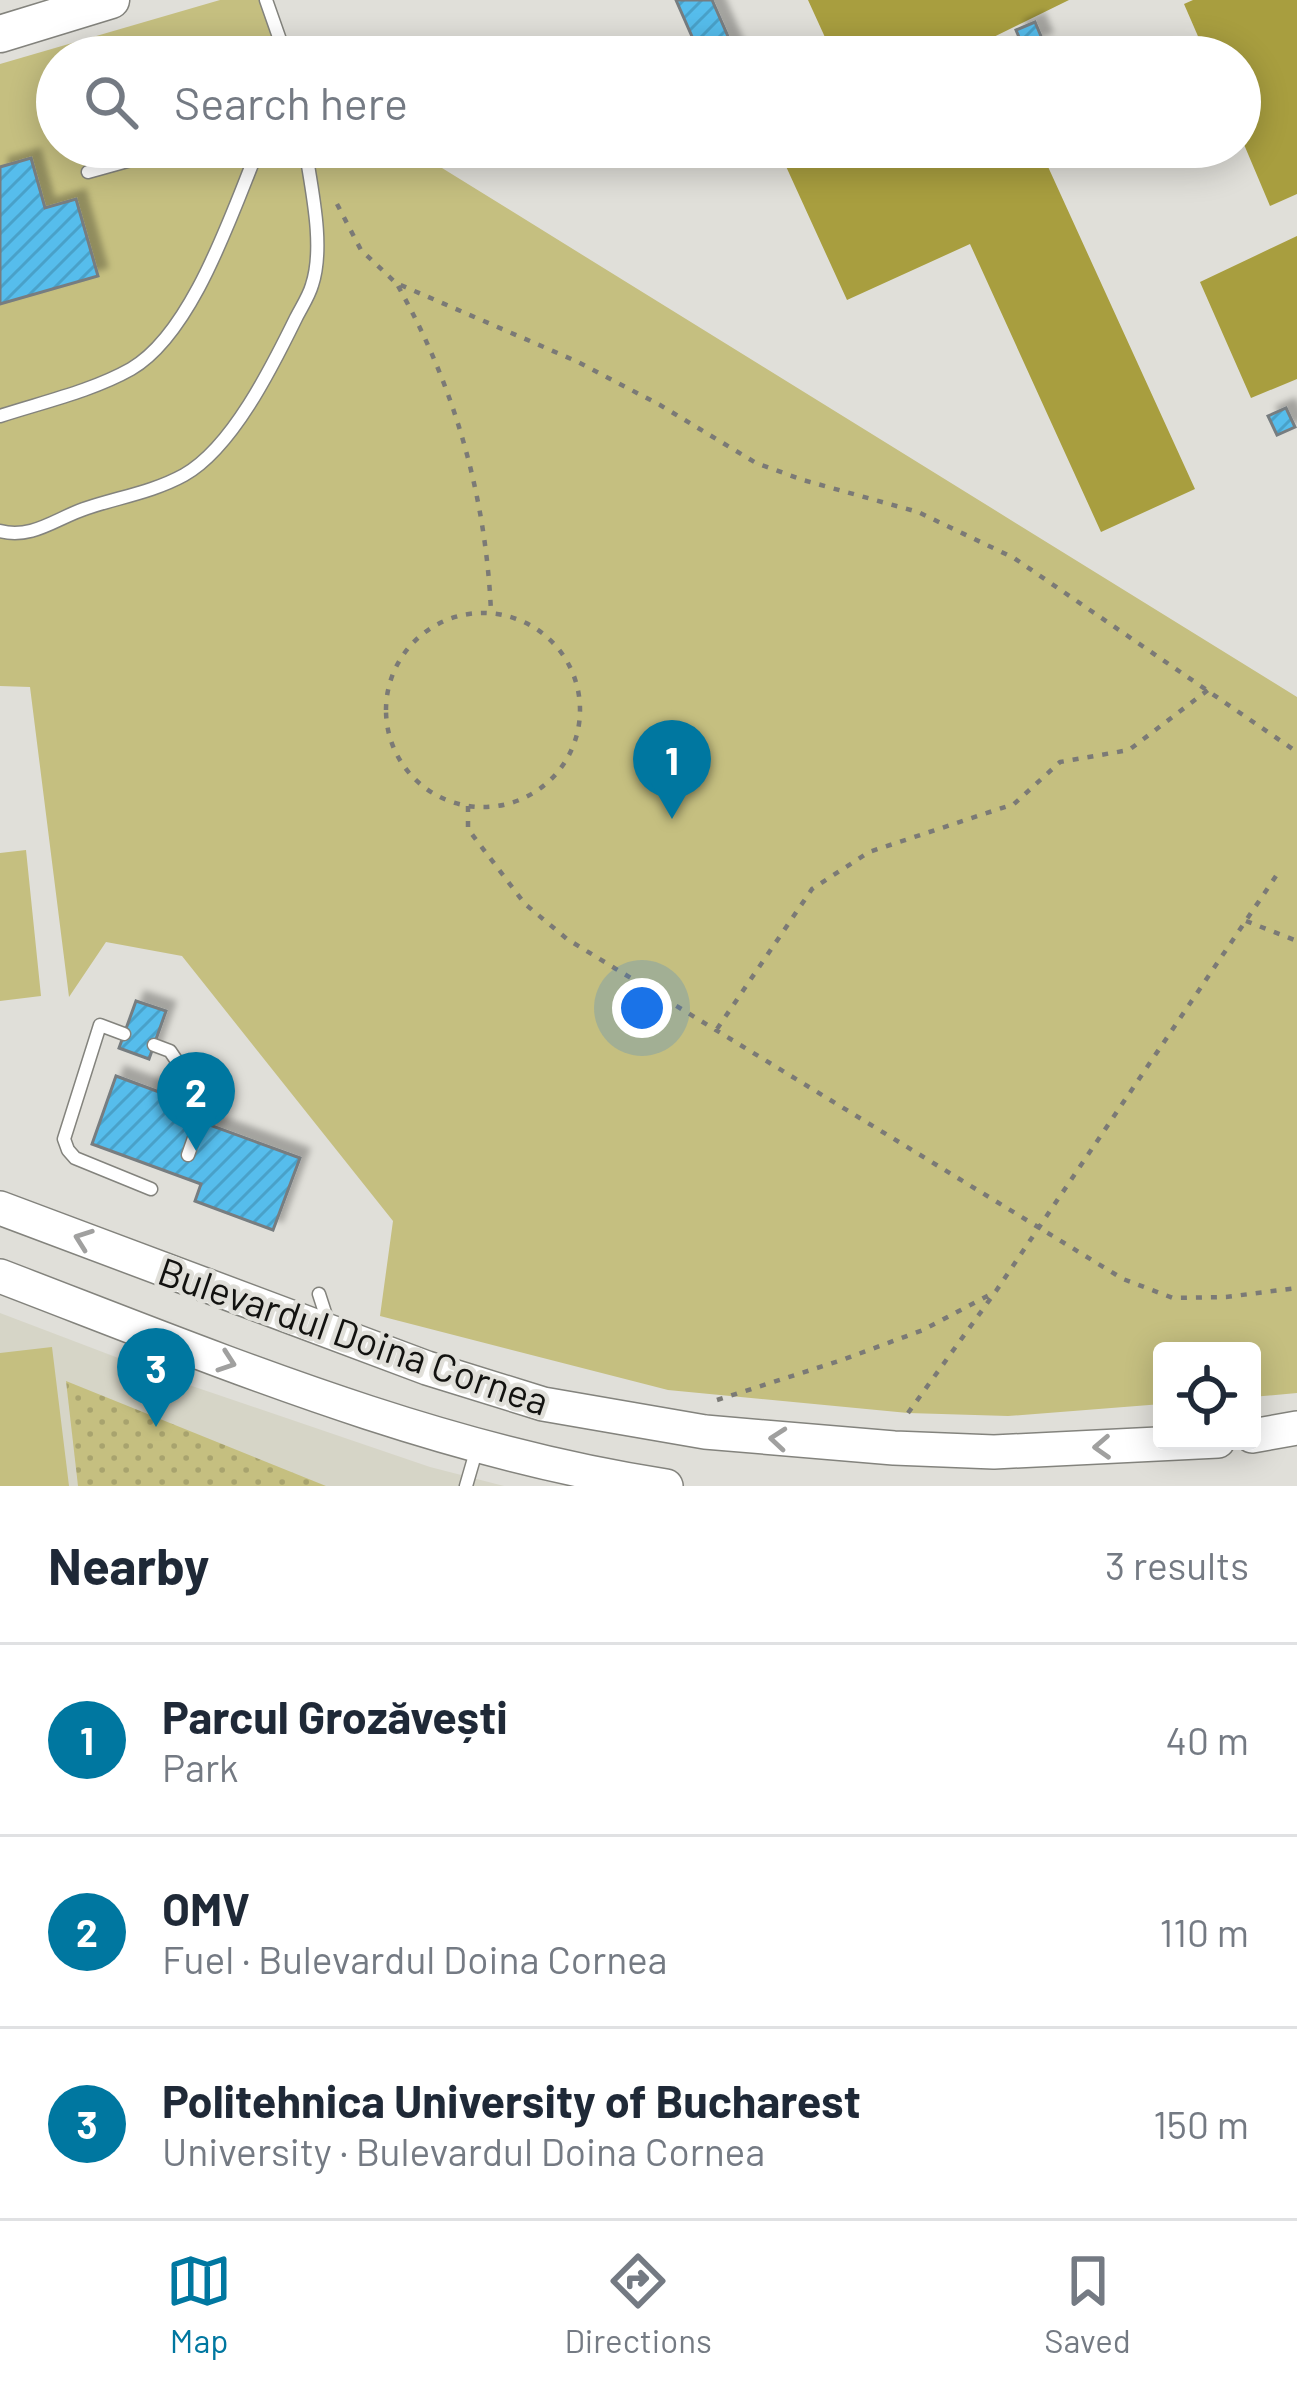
<!DOCTYPE html>
<meta charset="utf-8">
<style>
body{margin:0;font-family:Barlow,sans-serif;background:#f2f2f3;color:#1f2937}
.controls{position:absolute;right:36px;bottom:36px;display:grid;overflow:hidden;border-radius:12px;box-shadow:0 6px 30px #0003}
.controls button{width:108px;height:108px;display:grid;place-items:center;padding:0;border:0;border-bottom:3px solid #e0e1e3;background:#fff;color:#1f2937;font:60px sans-serif}
.you{position:absolute;left:642px;top:1008px;width:42px;height:42px;margin:-30px;border:9px solid #fff;border-radius:50%;background:#1a73e8;box-shadow:0 0 0 18px #1a73e833}
.badge{display:grid;place-items:center;width:78px;height:78px;border-radius:50%;background:#0077a0;color:#fff;font-size:39px;font-weight:700}
.pin{position:absolute;translate:-50% -99px;filter:drop-shadow(0 3px 6px #0008)}
.pin::after{content:'';position:absolute;top:63px;width:42px;height:36px;background:inherit;clip-path:polygon(0 0,100% 0,50% 100%)}
.list{margin:0;padding:0;list-style:none}
h2{display:flex;justify-content:space-between;align-items:center;height:156px;margin:0;padding:0 48px;font-size:51px}
h2 small{font-size:39px;font-weight:400;color:#747a83}
.list li{display:grid;grid-template-columns:78px 1fr auto;gap:36px;align-items:center;box-sizing:border-box;height:192px;padding:0 48px;border-top:3px solid #e0e1e3}
.list b{display:block;font-size:45px;white-space:nowrap}
.list p{margin:0;font-size:39px;white-space:nowrap;color:#747a83}
.list em{font-size:39px;font-style:normal;color:#747a83}
.icon{flex:none;width:66px;height:66px;fill:none;stroke:currentColor;stroke-width:2;stroke-linecap:round;stroke-linejoin:round}
.map{position:relative;flex:none;width:1297px;height:1486px;overflow:hidden}
.search{position:absolute;background:#fff;box-shadow:0 6px 30px #0003;left:36px;right:36px;top:36px;height:132px;display:flex;align-items:center;gap:30px;box-sizing:border-box;padding:0 42px;border-radius:66px;color:#747a83;font-size:45px}
.sheet{height:732px;background:#fff}
nav{display:flex;justify-content:space-around;align-items:center;box-sizing:border-box;height:168px;border-top:3px solid #e0e1e3;background:#fff;font-size:33px;color:#747a83}
nav a{display:grid;justify-items:center;gap:6px}
nav .on{color:#0077a0}
.map>svg:first-child{display:block}
.built{fill:#d6d5c7}
.grass{fill:url(#grass-dots)}
.park{fill:#c5bf80}
.water{fill:#a89e3f}
.building{fill:url(#building-hatch);stroke:#777d80;stroke-width:3;filter:url(#shadow)}
.lines{fill:none;stroke-linecap:round;stroke-linejoin:round}
.service-casing{stroke:#83837d;stroke-width:15}
.secondary-casing{stroke:#83837d;stroke-width:36}
.primary-casing{stroke:#83837d;stroke-width:39}
.path{stroke:#7b7a76;stroke-width:4.5;stroke-dasharray:6 9;stroke-linecap:butt}
.service{stroke:#fff;stroke-width:12}
.secondary{stroke:#fff;stroke-width:33}
.primary{stroke:#fff;stroke-width:36}
.oneway{stroke:#a0a09f}
.labels{text-anchor:middle;dominant-baseline:central;stroke-width:9;stroke-linejoin:round;paint-order:stroke}
.street-label{font-size:39px;fill:#121210;stroke:#e0dfd9}
</style>
<div class="map">
<svg width="1297" height="1486" viewBox="0 0 1297 1486">
<defs>
<pattern id="grass-dots" width="8" height="8" patternUnits="userSpaceOnUse" patternTransform="scale(3)"><rect width="8" height="8" fill="#c5bf80"/><path d="M2 2h.1M6 6h.1" fill="none" stroke="#a8a36e" stroke-width="1.8" stroke-linecap="round"/></pattern>
<pattern id="building-hatch" width="6" height="6" patternUnits="userSpaceOnUse" patternTransform="scale(3)"><rect width="6" height="6" fill="#56bdec"/><path d="M-1 1l2-2M0 6l6-6M5 7l2-2" fill="none" stroke="#4aa1c9"/></pattern>
<filter id="shadow"><feDropShadow dx="9" dy="-9" stdDeviation="3" flood-color="#0004"/></filter>
</defs>
<rect width="100%" height="100%" fill="#e0dfd9"/>
<path class="built" d="M0,1313L192,1386L430,1467L504,1486H0Z"/>
<path class="grass" d="M66,1381L326,1486H78Z"/>
<path class="park" d="M220,0H260L282,57H57V147H408L1297,697V1393L1252,1397V1351H1162V1404L1008,1416L908,1413L668,1390L380,1316L393,1221L182,956L106,942L69,997L30,687L0,686V64Z
M26,850L41,996L0,1001V853Z
M52,1347L69,1486H0V1353Z"/>
<path class="water" d="M808,0H1069L953,57H834Z
M1193,0H1297V194L1270,206L1240,135V57H1207L1184,4Z
M817,147H1039L1195,489L1101,532L970,244L847,300L784,162Z
M1297,236V379L1251,398L1200,282Z"/>
<path class="building" d="M676,0H712L737,57H701Z
M1035,22L1043,41L1024,49L1016,30Z
M31,158L45,208L76,199L98,276L0,304V167Z
M1286,408L1295,427L1277,435L1268,416Z
M136,1001L166,1011L149,1059L119,1048Z
M116,1076L170,1096L166,1109L300,1158L273,1230L195,1201L201,1184L92,1144Z"/>
<g class="lines">
<g class="service-casing">
<path id="service" d="M266,0L286,57
M88,172L178,147
M0,416C43,402 92,391 131,369C193,333 232,212 259,147
M0,531C32,540 58,517 87,508C120,497 153,492 184,475C232,448 272,367 296,318C301,308 309,296 312,285C325,246 311,187 305,147
M124,1034L100,1025L64,1139L68,1150L75,1158L151,1189
M154,1045L170,1051L206,1104L188,1155
M319,1294L329,1325
M466,1486L477,1448"/>
</g>
<g class="secondary-casing">
<path id="secondary" d="M0,1208L427,1368L543,1404L705,1432L894,1448L994,1452L1218,1441
M0,1276C217,1359 435,1451 666,1486
M1252,1436L1297,1428"/>
</g>
<g class="primary-casing">
<path id="primary" d="M0,34L111,0"/>
</g>
<path class="path" d="M337,204L361,250L396,283L576,361L660,405L756,463L803,480L918,512L1014,558L1297,752
M398,286C455,387 486,497 491,612
M386 710a97 97 0 1 1 194 0a97 97 0 1 1-194 0Z
M468,806V829L525,904L567,939L1123,1279L1173,1298L1226,1297L1297,1288
M1246,921L1297,941
M717,1029L812,889L869,852L1014,804L1060,762L1129,750L1208,690
M717,1400L842,1360L923,1330L991,1294
M908,1413L996,1291L1278,873"/>
<use href="#service" class="service"/>
<use href="#secondary" class="secondary"/>
<use href="#primary" class="primary"/>
</g>
<defs><path id="oneway-chevron" d="M-2-3.5L2.5 0L-2 3.5" fill="none" stroke-width="1.6" stroke-linecap="round" stroke-linejoin="round" transform="scale(3)"/></defs>
<g class="oneway">
<use href="#oneway-chevron" transform="translate(83 1239) rotate(-160)"/>
<use href="#oneway-chevron" transform="translate(227 1362) rotate(19)"/>
<use href="#oneway-chevron" transform="translate(778 1439) rotate(-175)"/>
<use href="#oneway-chevron" transform="translate(1102 1447) rotate(177)"/>
</g>
<g class="labels">
<g class="street-label">
<text transform="translate(354 1335) rotate(19)">Bulevardul Doina Cornea</text>
</g>
</g>
</svg>
<div class="controls">
<button><svg class="icon" aria-label="locate" viewBox="0 0 24 24"><circle cx="12" cy="12" r="6"/><path d="M12 2v4M12 18v4M2 12h4M18 12h4"/></svg></button>
</div>
<div class="you"></div>
<div class="pin badge" style="left:672px;top:819px">1</div>
<div class="pin badge" style="left:196px;top:1151px">2</div>
<div class="pin badge" style="left:156px;top:1427px">3</div>
<div class="search"><svg class="icon" aria-label="search" viewBox="0 0 24 24"><circle cx="10" cy="10" r="6"/><path d="M15 15l6 6"/></svg>Search here</div>
</div>
<section class="sheet">
<h2>Nearby<small>3 results</small></h2>
<ul class="list">
<li><span class="badge">1</span><div><b>Parcul Grozăvești</b><p>Park</p></div><em>40 m</em></li>
<li><span class="badge">2</span><div><b>OMV</b><p>Fuel · Bulevardul Doina Cornea</p></div><em>110 m</em></li>
<li><span class="badge">3</span><div><b>Politehnica University of Bucharest</b><p>University · Bulevardul Doina Cornea</p></div><em>150 m</em></li>
</ul>
</section>
<nav>
<a class="on"><svg class="icon" aria-label="map" viewBox="0 0 24 24"><path d="M3 6l6-2 6 2 6-2v14l-6 2-6-2-6 2zM9 4v14M15 6v14"/></svg>Map</a>
<a><svg class="icon" aria-label="directions" viewBox="0 0 24 24"><path d="M12 3l9 9-9 9-9-9zM9 14v-3h6M13 9l2 2-2 2"/></svg>Directions</a>
<a><svg class="icon" aria-label="saved" viewBox="0 0 24 24"><path d="M7 4h10v16l-5-4-5 4z"/></svg>Saved</a>
</nav>
